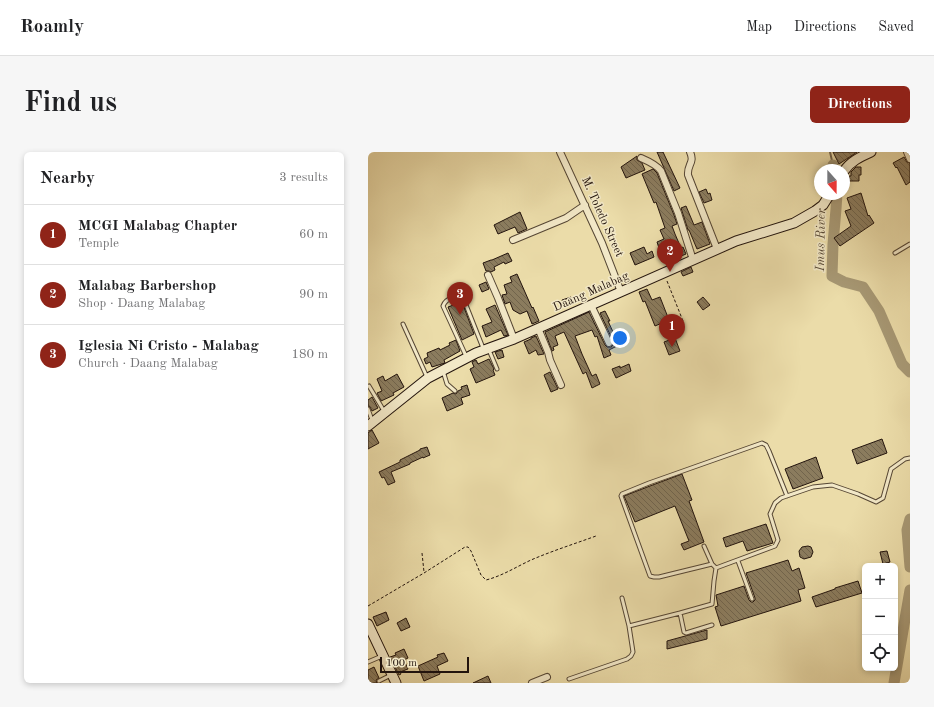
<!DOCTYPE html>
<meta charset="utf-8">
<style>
body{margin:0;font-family:"Old Standard TT",serif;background:#f6f6f6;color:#202124}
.controls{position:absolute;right:12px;bottom:12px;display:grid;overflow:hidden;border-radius:6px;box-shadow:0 2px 6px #0003}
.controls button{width:36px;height:36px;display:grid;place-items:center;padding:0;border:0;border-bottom:1px solid #e0e0e0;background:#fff;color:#202124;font:20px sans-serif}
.compass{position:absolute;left:446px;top:12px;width:36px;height:36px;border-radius:50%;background:#fff;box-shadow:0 2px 6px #0003;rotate:159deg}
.scale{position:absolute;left:12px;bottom:10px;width:89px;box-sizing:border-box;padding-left:4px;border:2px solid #23140d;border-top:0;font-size:11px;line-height:14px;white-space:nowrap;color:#23140d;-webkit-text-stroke:3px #f2e8c7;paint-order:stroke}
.you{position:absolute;left:252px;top:186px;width:14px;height:14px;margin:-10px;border:3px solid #fff;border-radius:50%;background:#1a73e8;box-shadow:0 0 0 6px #1a73e833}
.badge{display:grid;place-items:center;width:26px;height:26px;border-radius:50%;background:#8f2418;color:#fff;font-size:13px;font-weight:700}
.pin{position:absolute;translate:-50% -33px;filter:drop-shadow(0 1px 2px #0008)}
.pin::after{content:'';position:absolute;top:21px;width:14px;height:12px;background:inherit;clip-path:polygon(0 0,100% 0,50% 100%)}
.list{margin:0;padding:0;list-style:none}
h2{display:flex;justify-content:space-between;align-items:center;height:52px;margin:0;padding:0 16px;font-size:17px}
h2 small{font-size:13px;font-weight:400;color:#757577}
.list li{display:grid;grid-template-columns:26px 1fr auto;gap:12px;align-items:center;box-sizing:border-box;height:60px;padding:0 16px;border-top:1px solid #e0e0e0}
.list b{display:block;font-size:15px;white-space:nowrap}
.list p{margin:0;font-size:13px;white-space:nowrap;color:#757577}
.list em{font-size:13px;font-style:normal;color:#757577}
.icon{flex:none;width:22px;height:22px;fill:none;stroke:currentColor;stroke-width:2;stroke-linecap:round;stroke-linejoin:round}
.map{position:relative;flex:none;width:542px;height:531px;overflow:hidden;border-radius:6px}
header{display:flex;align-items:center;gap:24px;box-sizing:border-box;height:56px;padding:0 20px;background:#fff;border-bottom:1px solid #e0e0e0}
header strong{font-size:19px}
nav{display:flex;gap:22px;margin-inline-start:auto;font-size:14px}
.intro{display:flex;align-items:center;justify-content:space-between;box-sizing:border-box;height:96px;padding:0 24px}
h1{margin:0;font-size:28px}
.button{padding:10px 18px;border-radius:6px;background:#8f2418;color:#fff;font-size:14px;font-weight:700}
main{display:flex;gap:24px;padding:0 24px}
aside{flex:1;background:#fff;border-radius:6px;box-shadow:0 2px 6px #0003}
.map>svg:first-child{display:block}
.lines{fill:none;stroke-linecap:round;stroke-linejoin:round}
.stream{stroke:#72634b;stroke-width:2}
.river{stroke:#a79874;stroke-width:11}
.building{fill:url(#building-back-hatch);stroke:#23140d}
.lane-casing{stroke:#554634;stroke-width:5}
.street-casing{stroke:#554634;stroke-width:8}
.secondary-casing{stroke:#23140d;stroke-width:11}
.path{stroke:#23140d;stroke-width:1;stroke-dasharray:3 2;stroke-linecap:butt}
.lane{stroke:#f2e8c7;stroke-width:3}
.street{stroke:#f2e8c7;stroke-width:6}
.secondary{stroke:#f2e8c7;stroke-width:9}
.labels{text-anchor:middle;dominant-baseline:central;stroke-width:3;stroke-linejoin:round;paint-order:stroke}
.street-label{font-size:12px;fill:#23140d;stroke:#f2e8c7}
.water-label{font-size:13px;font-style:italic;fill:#584936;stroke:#f2e8c7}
</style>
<header>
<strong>Roamly</strong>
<nav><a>Map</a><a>Directions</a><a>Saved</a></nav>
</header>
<div class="intro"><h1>Find us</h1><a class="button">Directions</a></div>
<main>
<aside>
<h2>Nearby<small>3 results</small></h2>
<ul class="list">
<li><span class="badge">1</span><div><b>MCGI Malabag Chapter</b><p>Temple</p></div><em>60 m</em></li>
<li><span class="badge">2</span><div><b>Malabag Barbershop</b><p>Shop · Daang Malabag</p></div><em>90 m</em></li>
<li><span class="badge">3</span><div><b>Iglesia Ni Cristo - Malabag</b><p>Church · Daang Malabag</p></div><em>180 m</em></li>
</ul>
</aside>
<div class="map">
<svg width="542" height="531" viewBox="0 0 542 531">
<defs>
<pattern id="building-back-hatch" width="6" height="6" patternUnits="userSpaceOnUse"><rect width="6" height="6" fill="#8b7c5e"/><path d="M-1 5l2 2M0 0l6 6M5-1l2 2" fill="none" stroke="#71644c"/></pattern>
</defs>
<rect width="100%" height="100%" fill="#ebdca9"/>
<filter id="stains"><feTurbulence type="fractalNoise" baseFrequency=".005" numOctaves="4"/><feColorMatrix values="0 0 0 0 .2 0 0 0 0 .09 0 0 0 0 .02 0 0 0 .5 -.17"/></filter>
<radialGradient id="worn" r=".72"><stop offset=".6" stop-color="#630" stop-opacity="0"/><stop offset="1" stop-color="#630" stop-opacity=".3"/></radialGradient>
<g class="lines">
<path class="stream" d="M462,0L465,13"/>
<path class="river" d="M465,13L466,18
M469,42L468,57L465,92L464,124L476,130L495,135L511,159L534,212L542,220
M542,367L539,378L542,415
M526,531L542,438"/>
</g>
<path class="building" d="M289,0H295L312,36L306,39Z
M465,0H489L471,12Z
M269,4V8L274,11L277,18L258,26L253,15Z
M536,5L539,10L542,11V30L538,33L529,15L528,16L525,11Z
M488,15H493V23H491V29H481V24H483V20Z
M285,17L289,21L306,63L309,72L304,74L307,82L313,96L315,95L318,102L301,109L297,97L292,99L289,90L296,87L292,78L297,76L288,50L286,51L274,22Z
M338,37L340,42L342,41L344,48L336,51L331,40Z
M493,41L500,64L501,63L506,71L472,94L466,86L483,74L477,59L483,57L479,46Z
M318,54L326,73L334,70L342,92L329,97L321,78H320L313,56Z
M152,60L159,77L150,81L147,75L130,82L126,73Z
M276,95L279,102L284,99L286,105L267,113L262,101Z
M140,101L144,109L137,112L136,110L126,115L127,118L123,120L121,119H118L115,111L123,108H124Z
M323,115L325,120L315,124L313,120Z
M149,122L164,156L165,155L171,169L164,172L159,159L152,162L145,158L142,150L137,152L134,143L139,142L136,133L144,130L142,125Z
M118,130L121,137L114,140L111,133Z
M279,137L284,148L292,145L301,168L287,174L277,149L275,150L271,140Z
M203,145L206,151L197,155L194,148Z
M335,145L342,153L335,158L329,150Z
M94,150L106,182L94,188L80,155Z
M127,153L140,183L136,184L133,178L118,185L114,174L124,170L118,157Z
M237,159L242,169H240L251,193L241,198L243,203L236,206L229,184L227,185L224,178L207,184L214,202L224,224L228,222L232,232L224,236L218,220L215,222L196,180L187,184L190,193L185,195L186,198L184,199L177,180L221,160L237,193L239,195H243L245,193V189L232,161Z
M168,184L176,202L170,203L168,198L161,202L156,190L163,187V186Z
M307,186L312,199L301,203L296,190Z
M88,188L92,199L76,208L77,211L64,215L62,210L58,212L56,207L60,205L59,201L71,196L72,198L82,193L81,191Z
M134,198L136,205L130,207L127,200Z
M121,207L126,217L125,218L127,223L108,231L102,217L106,215L104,210L108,208L110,212Z
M261,212L263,219L248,226L244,217L252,214V216Z
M182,220L190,237L183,240L176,223Z
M29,222L36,235L25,241L26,243L13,249L9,241L14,239L9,227L15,224L17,229Z
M99,233L102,243L93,246L95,252L79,259L74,246L85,241L88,242L90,239L94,237L93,235Z
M4,245L10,256L4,259L2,255L0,254V248Z
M4,278L11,291L0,297V281Z
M514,287L519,301L489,312L484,298Z
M59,295L62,303L55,306V305L42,311V312L23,320L27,330L20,333L16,325L14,326L11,320L32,310V308L52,298V297Z
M448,305L455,326L425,337L417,317Z
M314,322L324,348L321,349L336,390L316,398L313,392L321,389L307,354L267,370L256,344L282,334Z
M398,372L405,391L379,399L375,389L358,395L355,386Z
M440,394L443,395L445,400L443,405L436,407L432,405L431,399L434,395Z
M519,399L522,410L515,412L512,400Z
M420,408L424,419L431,416L437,436L430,438L433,449L353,474L347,455L350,454L348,443L376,434L381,448L383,450H385L387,448V446L378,421Z
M490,429L494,441L448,455L444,445L467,437V436Z
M18,460L21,468L9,474L5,465Z
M38,466L42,475L33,479L29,471Z
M339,478V487L299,497V489Z
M36,497L40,506L36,508L40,517L32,520L33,522L31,523L22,505L28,503L27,501Z
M76,501L80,509L69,514L72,522L56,529L50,514L70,505L69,503Z
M6,515L11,526L8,528L9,531H0V518Z
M120,524L123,531H105Z"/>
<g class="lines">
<g class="lane-casing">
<path id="lane" d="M527,101L542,92
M35,172L59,225
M121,198L129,217
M98,204L75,154C78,146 90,142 96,148L115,196
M75,219L79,232L87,239
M1,234L16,259
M0,257L4,268
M336,394L344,412
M370,409L384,447
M348,416L344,412L291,425H286L282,424L253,344L254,342L281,331L394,291L398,293L401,299L419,344
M254,446L261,474L312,461
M344,473L318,481L316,480L312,461L344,452L346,429L348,416L407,394L410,388L402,362L407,351L413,346L445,335L464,333L490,342L508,350L515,346L523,317L537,307L542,306
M0,510L14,504
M201,527L259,507L263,504L265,500L261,474
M11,529L23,523"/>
</g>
<g class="street-casing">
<path id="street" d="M192,0L234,91L253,140
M322,0C327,11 319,12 320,23L349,97
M539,0L542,7
M273,6C280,9 289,13 293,19L310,61L325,108
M145,88L198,66L217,53
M120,123L130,146L146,187
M223,153L241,191
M170,176L180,200L182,208L193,233
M164,531L179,525"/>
</g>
<g class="secondary-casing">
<path id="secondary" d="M476,19C483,9 492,5 503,0
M0,274L60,226L108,201L146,187L368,89L426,71L447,59L455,53L462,42
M0,472L28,531"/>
</g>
<path class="path" d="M299,129L315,169L310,184
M54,401L56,420
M0,454L56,421L97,395H100L103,399L113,423L118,428C134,424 148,415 163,408C184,399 206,392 228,384"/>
<use href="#lane" class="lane"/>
<use href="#street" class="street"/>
<use href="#secondary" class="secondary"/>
</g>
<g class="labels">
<g class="street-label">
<text transform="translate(234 65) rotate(66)">M. Toledo Street</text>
<text transform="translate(223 140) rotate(-24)">Daang Malabag</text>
</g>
<g class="water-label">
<text transform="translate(453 88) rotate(-89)">Imus River</text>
</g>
</g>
<rect width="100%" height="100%" filter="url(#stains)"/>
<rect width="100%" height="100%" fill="url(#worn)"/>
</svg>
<div class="controls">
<button>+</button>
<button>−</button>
<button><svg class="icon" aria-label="locate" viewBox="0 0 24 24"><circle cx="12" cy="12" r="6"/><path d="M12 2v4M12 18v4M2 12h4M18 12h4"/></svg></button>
</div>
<svg class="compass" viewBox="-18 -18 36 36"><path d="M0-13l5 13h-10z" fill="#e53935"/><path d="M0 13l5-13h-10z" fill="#757577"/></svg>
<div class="scale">100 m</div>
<div class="you"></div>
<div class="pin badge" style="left:304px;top:195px">1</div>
<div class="pin badge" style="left:302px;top:120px">2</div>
<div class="pin badge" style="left:92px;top:163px">3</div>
</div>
</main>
